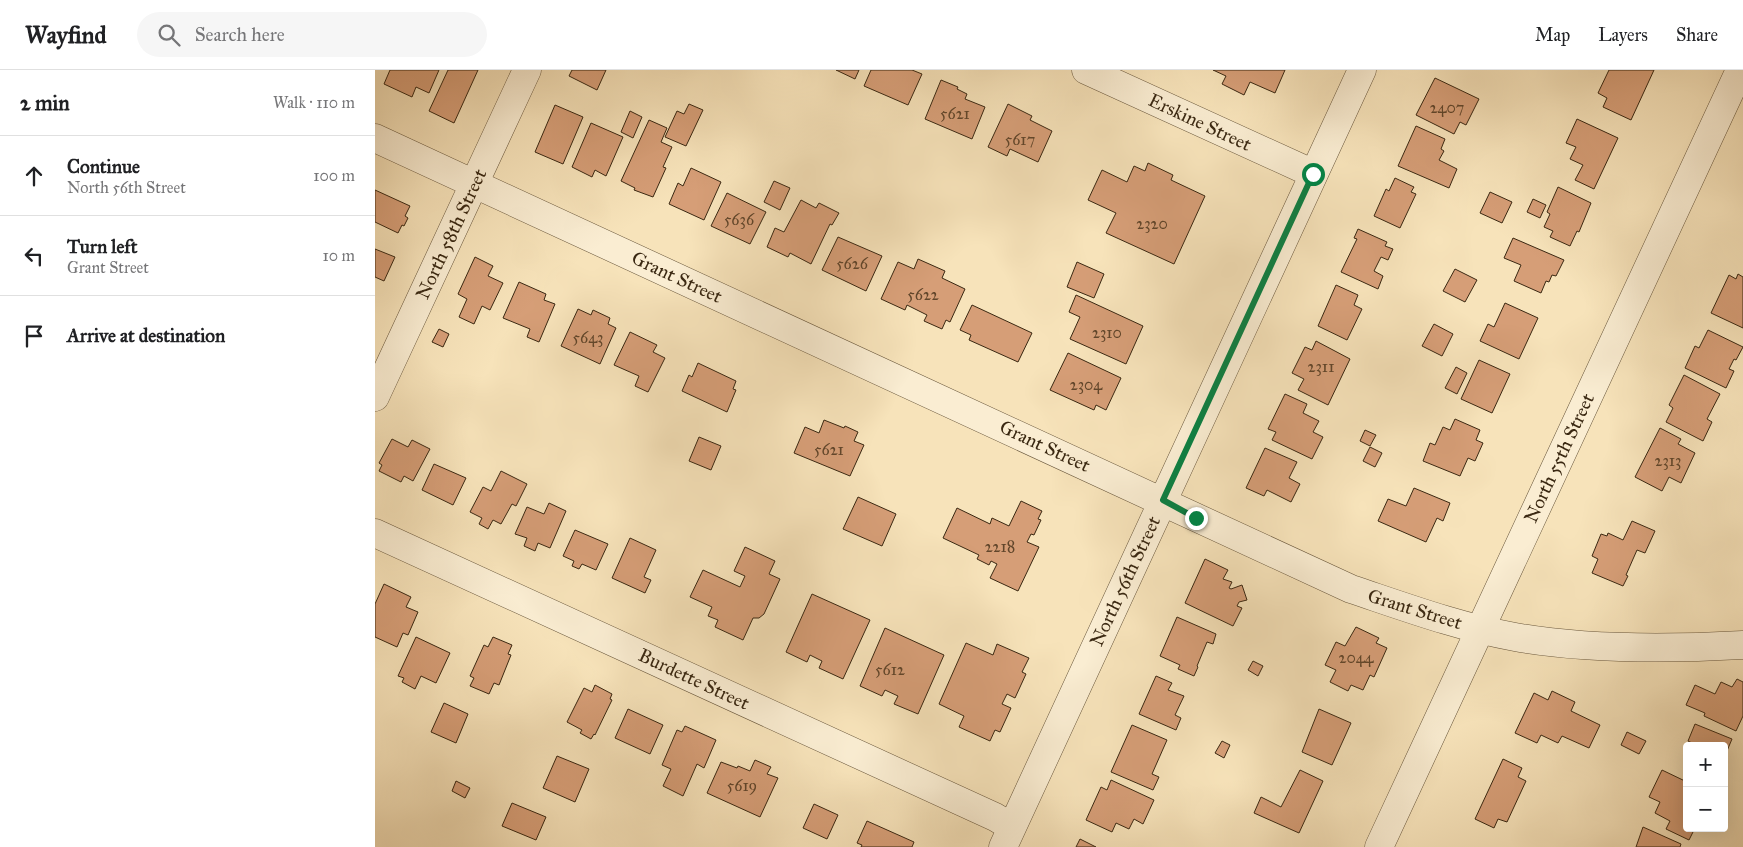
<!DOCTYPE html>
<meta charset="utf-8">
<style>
body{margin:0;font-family:"IM FELL Great Primer",serif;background:#f6f6f6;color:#202124}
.controls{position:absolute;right:15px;bottom:15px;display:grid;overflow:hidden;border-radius:5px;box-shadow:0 5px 20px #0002}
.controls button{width:45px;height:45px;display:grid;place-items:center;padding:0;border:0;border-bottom:1px solid #e0e0e0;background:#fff;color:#202124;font:25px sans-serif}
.stop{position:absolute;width:15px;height:15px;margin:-11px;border:4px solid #0b8043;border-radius:50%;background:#fff}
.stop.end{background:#0b8043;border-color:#fff;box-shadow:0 1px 5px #0008}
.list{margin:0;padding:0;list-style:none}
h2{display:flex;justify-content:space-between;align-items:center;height:65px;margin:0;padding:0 20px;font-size:21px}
h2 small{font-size:16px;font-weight:400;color:#757577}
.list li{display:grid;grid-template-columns:32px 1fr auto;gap:15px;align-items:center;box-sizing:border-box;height:80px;padding:0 20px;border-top:1px solid #e0e0e0}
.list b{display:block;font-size:19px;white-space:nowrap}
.list p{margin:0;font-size:16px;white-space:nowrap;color:#757577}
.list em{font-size:16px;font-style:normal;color:#757577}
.icon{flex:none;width:28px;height:28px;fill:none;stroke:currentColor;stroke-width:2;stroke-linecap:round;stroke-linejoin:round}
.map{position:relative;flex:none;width:1368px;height:777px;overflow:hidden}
header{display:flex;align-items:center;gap:30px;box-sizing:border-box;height:70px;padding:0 25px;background:#fff;border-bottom:1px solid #e0e0e0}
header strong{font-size:24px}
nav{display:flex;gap:28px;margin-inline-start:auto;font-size:18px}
.search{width:350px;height:45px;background:#f6f6f6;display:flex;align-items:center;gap:12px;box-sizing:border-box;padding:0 18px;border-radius:28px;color:#757577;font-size:19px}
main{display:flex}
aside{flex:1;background:#fff}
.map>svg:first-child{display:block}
.building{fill:#d69e77;stroke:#3a2812}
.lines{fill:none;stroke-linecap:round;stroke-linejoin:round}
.minor-casing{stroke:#69573c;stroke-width:29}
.minor{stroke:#faedd2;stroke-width:28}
.route{stroke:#0b8043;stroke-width:6}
.labels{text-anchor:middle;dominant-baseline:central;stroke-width:4.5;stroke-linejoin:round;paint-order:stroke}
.number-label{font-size:16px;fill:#61462b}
.street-label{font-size:19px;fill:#3a2812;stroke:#faedd2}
</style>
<header>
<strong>Wayfind</strong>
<div class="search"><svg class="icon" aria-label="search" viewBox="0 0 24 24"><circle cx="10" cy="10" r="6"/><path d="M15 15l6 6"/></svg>Search here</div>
<nav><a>Map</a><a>Layers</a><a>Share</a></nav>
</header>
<main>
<aside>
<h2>2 min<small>Walk · 110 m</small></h2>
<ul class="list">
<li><svg class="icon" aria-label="ahead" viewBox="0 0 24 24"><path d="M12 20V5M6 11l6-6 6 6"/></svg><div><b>Continue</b><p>North 56th Street</p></div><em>100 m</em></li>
<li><svg class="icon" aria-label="left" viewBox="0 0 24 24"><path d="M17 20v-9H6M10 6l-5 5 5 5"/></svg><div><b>Turn left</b><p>Grant Street</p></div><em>10 m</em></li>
<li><svg class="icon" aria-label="arrive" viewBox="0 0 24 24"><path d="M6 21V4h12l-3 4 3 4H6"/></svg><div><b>Arrive at destination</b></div></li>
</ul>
</aside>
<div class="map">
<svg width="1368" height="777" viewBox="0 0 1368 777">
<rect width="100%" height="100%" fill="#f7e3ba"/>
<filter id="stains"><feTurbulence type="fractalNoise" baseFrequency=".004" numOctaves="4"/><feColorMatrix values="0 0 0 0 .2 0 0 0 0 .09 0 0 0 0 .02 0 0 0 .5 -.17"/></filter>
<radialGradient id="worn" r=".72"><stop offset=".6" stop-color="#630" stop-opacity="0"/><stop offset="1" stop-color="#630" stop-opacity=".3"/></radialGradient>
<path class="building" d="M15,0H64L54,23L41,17L37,27L9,14Z
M73,0H103L79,53L54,41Z
M197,0H231L222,20L194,6Z
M461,0H484L480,9Z
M496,0H537L547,4L533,35L489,16Z
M838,0H910L900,23L875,12L869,25L847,14L851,6Z
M1234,0H1279L1256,50L1228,37L1232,28L1223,23Z
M1060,8L1104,29L1091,55L1085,52L1079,64L1041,45Z
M566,10L583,17L582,19L592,24L590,29L610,37L597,69L550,49Z
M314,34L328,40L311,76L290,67L302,41L309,44Z
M633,34L657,46L655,50L677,61L663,92L635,79L632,86L613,77Z
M180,35L208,47L188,94L160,82Z
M255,41L267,47L258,68L246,62Z
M1202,49L1243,68L1219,119L1200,110L1208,95L1195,89L1201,77L1191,73Z
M274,50L292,58L286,72L297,77L288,97L291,98L278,127L259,120L260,118L246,111Z
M216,53L248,67L231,106L220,100L217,107L197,97Z
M1041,56L1070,69L1066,79L1069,81L1064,90L1082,99L1074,118L1023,96Z
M773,93L798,105L796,110L830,126L799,194L731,163L741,143L713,130L727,100L752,112L759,96L770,101Z
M316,98L346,112L329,150L294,134L303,113L308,116Z
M1020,108L1039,117L1036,122L1041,124L1025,158L999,146L1011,119L1014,121Z
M399,111L415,118L405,140L389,132Z
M1183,117L1216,133L1204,162L1202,161L1195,176L1175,167L1178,161L1169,157L1175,144L1172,142Z
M0,120L35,136L30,146L33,148L29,156L27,155L23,163L0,152Z
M1115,122L1137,132L1127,153L1105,143Z
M352,123L391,142L375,174L336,156Z
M1158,129L1171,135L1165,148L1152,142Z
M426,130L441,138L444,133L464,143L457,155L455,154L436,194L415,183L413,187L392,177L400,158L409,162Z
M983,159L1012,172L1010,176L1018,179L1013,190L1006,187L999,201L1008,206L1003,219L966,202L982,169L979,168Z
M463,167L507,186L491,221L447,200Z
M1138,168L1189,190L1181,206L1177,205L1174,212L1171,211L1166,223L1139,211L1146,195L1129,188Z
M0,179L20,187L9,211L0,207Z
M100,187L118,196L113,206L128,213L115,240L107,236L99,254L84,247L92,229L83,224Z
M543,189L570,201L567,208L590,219L575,252L571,250L567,259L549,251L552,245L532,235L530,240L506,229L523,192L539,199Z
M702,192L729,204L719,228L692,217Z
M1080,199L1102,210L1090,232L1068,221Z
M1363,204L1368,207V258L1336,243L1354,205L1361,209Z
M144,212L171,224L169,230L180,234L164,272L152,267L155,259L128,248Z
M961,215L983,225L979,235L987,239L972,270L943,256Z
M701,225L768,256L751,294L695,269L705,247L694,242Z
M1130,233L1163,248L1144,289L1105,271L1113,254L1119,257Z
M597,235L657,263L643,292L594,270L596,265L585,260Z
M203,239L216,245L218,240L235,248L233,254L241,258L225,294L186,276Z
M1059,254L1078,264L1067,286L1047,276Z
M64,259L74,264L68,277L57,272Z
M1333,260L1368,277L1361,290L1359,289L1354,299L1359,301L1351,318L1310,298L1320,276L1324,278Z
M255,262L282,275L278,282L290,288L273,322L260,316L264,306L239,295Z
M941,271L975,289L953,335L923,320L929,309L917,303L930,277L937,280Z
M693,283L746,308L731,340L721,335L719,340L675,320Z
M1104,290L1135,304L1117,343L1086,329Z
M323,293L361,311L358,319L361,320L352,342L307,321L314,305L317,307Z
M1081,297L1092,303L1082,324L1070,318Z
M1309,305L1345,324L1332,349L1337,352L1328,371L1291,352L1298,338L1294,335Z
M910,324L932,334L928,343L944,351L938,362L948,367L937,389L897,370L901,362L893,359Z
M1080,349L1105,360L1101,370L1108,373L1100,391L1093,388L1085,406L1048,391L1055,373L1060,375L1068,357L1075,360Z
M449,350L469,358L470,356L483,362L479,371L489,375L475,406L419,383L430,357L444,363Z
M1285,358L1306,369L1303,374L1320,383L1306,413L1294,407L1287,421L1260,407Z
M990,360L1001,365L995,376L985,371Z
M324,367L346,376L336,400L314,391Z
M17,369L33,377L37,370L55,379L38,411L29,406L26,412L4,401L7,395L4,393Z
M995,377L1007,383L1000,397L988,391Z
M890,378L922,392L914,408L925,414L916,432L892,420L889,426L871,418Z
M59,394L91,408L78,435L47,420Z
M126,401L152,414L141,436L137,434L126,454L118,450L113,459L104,454L107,448L95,442L108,417L116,421Z
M1039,418L1075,433L1068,451L1062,448L1051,472L1003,451L1013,429L1031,436Z
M483,427L521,444L507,476L468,459Z
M646,431L667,441L663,449L666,450L659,465L656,464L652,472L664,477L643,521L615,508L622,494L616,491L614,495L602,489L604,485L568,468L582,438L615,454L617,448L634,456Z
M174,433L191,441L175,478L163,473L160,481L149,476L152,468L140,464L152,437L169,444Z
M1257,451L1280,461L1270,483L1262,480L1251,505L1253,506L1248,516L1217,503L1223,489L1217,486L1226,464L1232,466L1233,463L1248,470Z
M200,460L233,474L221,500L207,494L204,499L197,496L199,491L188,486Z
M255,468L281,480L269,507L276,510L270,523L237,508Z
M370,477L400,491L394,504L405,509L389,544L384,548H378L368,570L340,557L343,550L333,546L337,537L315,527L328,500L365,517L370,506L359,501Z
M830,489L853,500L848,509L857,512L854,518L856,519L867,515L872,530L864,532L862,536L867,538L858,556L810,533Z
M9,514L36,527L31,537L43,542L33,565L28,563L22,577L0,567V534Z
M437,524L495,550L468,609L444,598L447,591L435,585L432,592L411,582Z
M802,547L841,564L838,574L832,572L822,596L823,597L819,606L803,599L805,595L785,586Z
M981,557L1004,568L1001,573L1012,578L999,607L995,605L988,620L976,615L973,621L955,612L961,600L950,595L961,572L970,576Z
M510,558L569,585L543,644L519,634L523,626L510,620L507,626L485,616Z
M41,567L75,583L61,613L46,606L40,619L27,612L29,608L23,606Z
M118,567L137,575L133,584L136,585L124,615L119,613L114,624L95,616L99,608L95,606L109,575L113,577Z
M591,573L618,585L622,574L654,588L647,602L651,604L640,628L632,624L627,634L636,638L625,662L620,660L615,671L584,657L589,646L564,634Z
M878,591L888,596L883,606L873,600Z
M781,606L797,613L793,620L809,626L800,645L806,648L801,660L764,644Z
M1362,609L1368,612V646L1361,661L1329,646L1330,643L1311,635L1320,615L1340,624L1346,612L1357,617Z
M220,615L237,624L235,629L237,630L220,665L219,664L216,669L205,663L207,660L192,652L209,618L217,622Z
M1177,621L1200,632L1196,641L1225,655L1214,678L1187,666L1183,673L1166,665L1162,673L1140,663L1159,623L1173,630Z
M69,633L93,644L81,673L56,662Z
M253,639L288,655L275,684L240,668Z
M944,639L976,653L957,695L927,682Z
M1320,654L1357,669L1349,688V676H1318L1319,674L1313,671Z
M757,655L792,670L777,704L784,707L778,720L736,702Z
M310,656L341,670L329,698L322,694L308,726L288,716L296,699L287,695L302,660L307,662Z
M1252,662L1271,671L1264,684L1246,675Z
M847,671L855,675L849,688L840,683Z
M182,686L214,699L200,732L168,718Z
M1128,689L1147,698L1143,707L1151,711L1132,752L1123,749L1119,758L1100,749Z
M380,690L396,697L392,704L403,708L385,747L332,723L346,692L362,698L363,696L375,701Z
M925,700L948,711L924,763L879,743L886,727L906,737Z
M1287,700L1312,712V758H1320L1314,770L1291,759L1295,751L1280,743L1285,732L1274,727Z
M736,710L779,730L768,754L759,749L754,759L741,753L737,762L711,750L726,717L732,720Z
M81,711L95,718L90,728L77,721Z
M137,733L171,747L161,770L127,756Z
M439,734L463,745L452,769L428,758Z
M492,751L539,772L537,777H486L487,775L482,773Z
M1268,757L1306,774L1305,777H1261Z
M705,769L721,777H701Z"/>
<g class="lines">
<g class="minor-casing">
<path id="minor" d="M711,0L939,104
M0,68L976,519C1030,537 1084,557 1140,567C1212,580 1295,579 1368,575
M0,327L152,0
M0,463L620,747L637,757
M628,777L987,0
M1004,777L1365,0"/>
</g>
<use href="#minor" class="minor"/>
</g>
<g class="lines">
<path class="route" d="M821,448L788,430L938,104"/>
</g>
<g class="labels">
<g class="number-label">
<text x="1072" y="37">2407</text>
<text x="580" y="43">5621</text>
<text x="645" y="69">5617</text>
<text x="364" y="149">5636</text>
<text x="777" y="153">2320</text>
<text x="477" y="193">5626</text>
<text x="548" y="224">5622</text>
<text x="732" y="262">2310</text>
<text x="213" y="267">5643</text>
<text x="946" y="296">2311</text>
<text x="711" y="314">2304</text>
<text x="454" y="379">5621</text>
<text x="1293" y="390">2313</text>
<text x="625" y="476">2218</text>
<text x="981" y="587">2044</text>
<text x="515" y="599">5612</text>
<text x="367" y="715">5619</text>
</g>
<g class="street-label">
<text transform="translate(825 52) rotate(25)">Erskine Street</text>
<text transform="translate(76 164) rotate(-65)">North 58th Street</text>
<text transform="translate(302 207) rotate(25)">Grant Street</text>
<text transform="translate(670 376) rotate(25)">Grant Street</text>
<text transform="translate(1184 388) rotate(-65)">North 55th Street</text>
<text transform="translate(750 511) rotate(-65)">North 56th Street</text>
<text transform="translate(1040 539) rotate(17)">Grant Street</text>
<text transform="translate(319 609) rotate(25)">Burdette Street</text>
</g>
</g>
<rect width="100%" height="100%" filter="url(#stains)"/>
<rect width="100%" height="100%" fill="url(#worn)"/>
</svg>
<div class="controls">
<button>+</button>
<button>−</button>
</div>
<div class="stop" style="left:938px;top:104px"></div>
<div class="stop end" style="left:821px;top:448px"></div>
</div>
</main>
